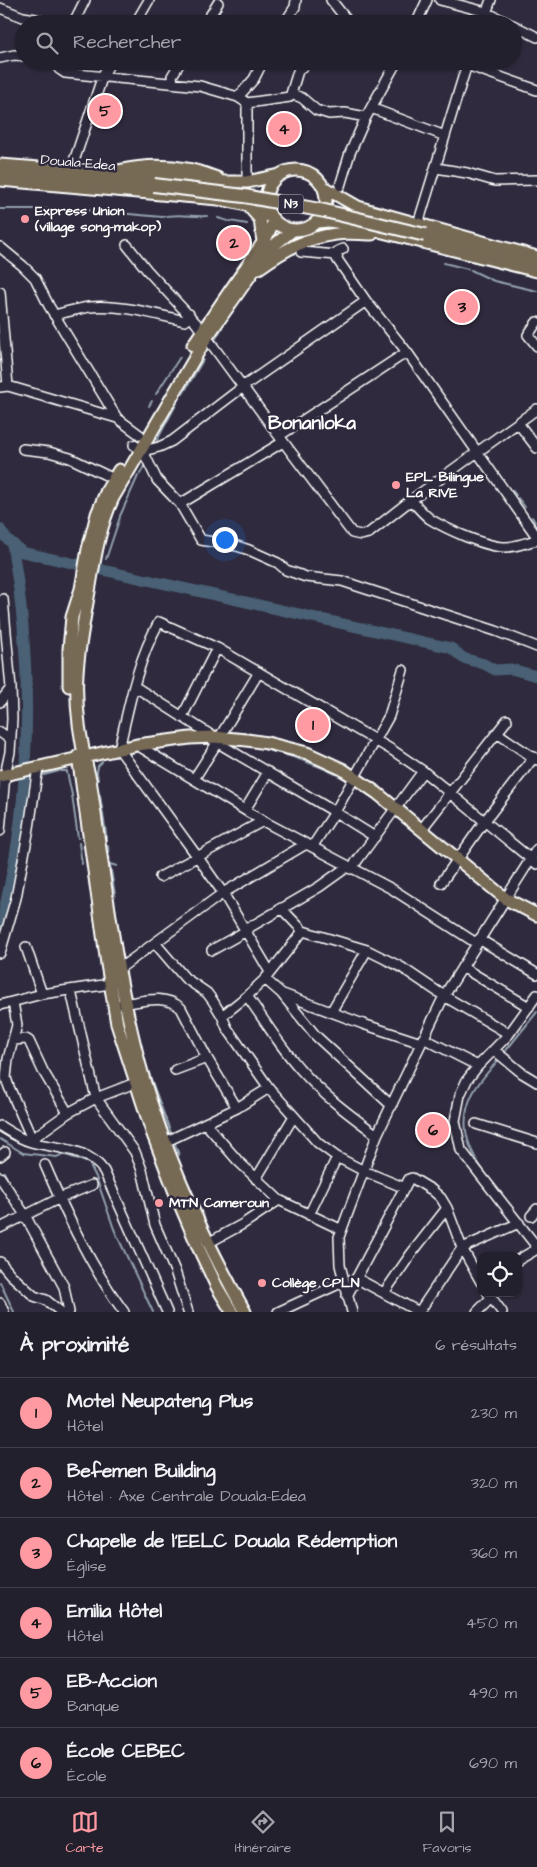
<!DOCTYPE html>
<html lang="fr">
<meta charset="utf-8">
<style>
body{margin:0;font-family:"Architects Daughter",sans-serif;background:#2b2836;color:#f1f3f6}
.controls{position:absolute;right:15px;bottom:15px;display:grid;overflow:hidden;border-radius:10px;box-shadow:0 1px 4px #0004}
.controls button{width:45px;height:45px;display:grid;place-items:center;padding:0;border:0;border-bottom:1px solid #403e4a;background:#23202e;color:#f1f3f6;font:25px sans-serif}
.you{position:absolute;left:224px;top:539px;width:18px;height:18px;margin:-12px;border:4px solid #fff;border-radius:50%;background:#1a73e8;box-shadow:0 0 0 8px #1a73e833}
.badge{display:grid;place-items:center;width:32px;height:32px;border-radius:50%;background:#ff9aa2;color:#111;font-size:16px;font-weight:700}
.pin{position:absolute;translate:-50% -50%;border:2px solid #fff;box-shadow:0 1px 5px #0006}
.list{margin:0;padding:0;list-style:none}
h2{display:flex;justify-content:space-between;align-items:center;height:65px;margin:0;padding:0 20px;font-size:21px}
h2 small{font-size:16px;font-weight:400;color:#a3a3aa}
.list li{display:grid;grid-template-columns:32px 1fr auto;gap:15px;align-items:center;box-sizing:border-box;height:70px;padding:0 20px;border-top:1px solid #403e4a}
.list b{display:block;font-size:19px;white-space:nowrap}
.list p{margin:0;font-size:16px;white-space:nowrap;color:#a3a3aa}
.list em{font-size:16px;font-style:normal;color:#a3a3aa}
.icon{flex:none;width:28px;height:28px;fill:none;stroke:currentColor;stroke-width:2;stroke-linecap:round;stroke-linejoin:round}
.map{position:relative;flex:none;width:537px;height:1312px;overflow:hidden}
.search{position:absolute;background:#23202e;box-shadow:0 1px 4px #0004;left:15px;right:15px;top:15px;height:55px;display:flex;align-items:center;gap:12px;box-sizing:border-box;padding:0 18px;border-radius:28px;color:#a3a3aa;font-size:19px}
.sheet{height:485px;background:#23202e}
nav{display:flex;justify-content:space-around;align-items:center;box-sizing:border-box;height:70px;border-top:1px solid #403e4a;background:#23202e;font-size:14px;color:#a3a3aa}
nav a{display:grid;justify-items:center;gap:2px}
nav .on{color:#ff9aa2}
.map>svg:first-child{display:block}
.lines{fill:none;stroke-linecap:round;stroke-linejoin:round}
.stream{stroke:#92a0ac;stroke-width:2}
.river{stroke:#4a6174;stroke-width:11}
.minor-casing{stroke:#fff;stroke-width:12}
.major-casing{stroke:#fff;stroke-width:15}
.highway-casing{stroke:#fff;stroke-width:16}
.minor{stroke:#2f2a3d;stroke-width:9}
.major{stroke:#766a55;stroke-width:11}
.highway{stroke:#766a55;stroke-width:12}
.highway-bridge-casing{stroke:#fff;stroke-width:16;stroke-linecap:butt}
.highway-bridge{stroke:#766a55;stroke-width:12}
.poi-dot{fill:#ff9aa2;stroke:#2f2a3d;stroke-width:2}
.labels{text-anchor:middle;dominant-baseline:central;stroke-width:5;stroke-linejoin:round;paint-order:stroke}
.shield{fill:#2f2a3d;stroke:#c1bfc5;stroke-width:1}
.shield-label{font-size:12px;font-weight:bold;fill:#fff}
.street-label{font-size:14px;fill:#fff;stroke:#2f2a3d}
.poi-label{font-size:14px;font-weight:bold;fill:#fff;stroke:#2f2a3d;text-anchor:start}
.district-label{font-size:19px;font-weight:bold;fill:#fff;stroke:#2f2a3d}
</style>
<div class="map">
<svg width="537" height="1312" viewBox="0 0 537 1312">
<rect width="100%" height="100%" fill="#2f2a3d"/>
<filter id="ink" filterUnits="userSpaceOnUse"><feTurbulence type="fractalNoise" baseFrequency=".02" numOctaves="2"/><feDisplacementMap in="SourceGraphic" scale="10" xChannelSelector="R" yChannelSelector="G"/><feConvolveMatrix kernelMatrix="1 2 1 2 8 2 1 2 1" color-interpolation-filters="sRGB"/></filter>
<g filter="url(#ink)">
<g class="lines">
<path class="stream" d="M0,209H74L162,217C176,213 192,217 207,216
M218,218L228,221
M230,221L247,224
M444,263L468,269
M471,270L494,281L537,291
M212,308L218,297
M218,342L215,340L222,328
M156,394L180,357
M183,394L203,360
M149,406L152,401
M155,444L177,403
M140,474L145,464
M512,490L516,495
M518,498L525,507
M120,516L138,476
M532,517L535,522
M106,559L120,517
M250,746C285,753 318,764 349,781
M136,752L141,751
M115,757L121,756
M61,771H67
M67,772L72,795
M97,772L98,766L102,762
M97,773L98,780
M40,776L59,771
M22,777L28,776
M353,784L386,807
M72,795L78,838
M100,795L107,840
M79,843L82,864
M108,846L109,858
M359,868L363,860
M115,895L110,864L117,866
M114,901L122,953
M504,1053L537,1012
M499,1059C490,1070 479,1081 473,1093C450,1138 484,1171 509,1204
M147,1068L172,1136
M0,1139L23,1153L57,1157L63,1154L89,1163L96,1177L114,1229L153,1312
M174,1141L179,1155
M4,1172L7,1178
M196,1198L198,1203
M174,1205L188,1237
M232,1274L236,1282
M0,1282L14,1312"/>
<path class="river" d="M0,529L6,538L22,552L451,648L463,658L484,664L495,670L511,669L537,676
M0,926C32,805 34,667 12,544"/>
<g class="minor-casing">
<path id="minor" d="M331,0L350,24
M440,0L486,12L510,24
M0,8L23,17L36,19L50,24
M73,24L85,0
M135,24L149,0
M205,24L218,3
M284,24L295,7L296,0
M416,24L427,0
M482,24L491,0
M513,25L537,37
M0,58L14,55L24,56
M59,61V69L65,73L200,86L238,97L247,103L290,97L298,71L310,61
M467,65L537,90
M173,83L172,76L181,61
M292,94L302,98L316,110L329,114L345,113L366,117
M238,97L254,79L263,61
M371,108L445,136
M436,168L467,173L495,181L537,180
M71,170L103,75L111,61
M247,182V103
M340,186L350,153L366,117L397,61
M418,224L468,61
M127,245L147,270L196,323L279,436L352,533L361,535L369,533L411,500L537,409
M0,247L23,266L35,278L49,306L117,418
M343,249L338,251L337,259L366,301L407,352L537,537
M301,252L337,255
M0,292L8,386
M54,315C66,312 77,309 89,307C120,304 154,314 185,321L189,314
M537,322L528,335L537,346
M0,387L8,386L117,418L140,435
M518,423L537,448
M279,436L407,352
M134,445L143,451L157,480L180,504L201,540L237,546L249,550L278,563L286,570L306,577L342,581L360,587L496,631L537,647
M23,449L49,452L70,458L114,479
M143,451L159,447L172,441L244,386L366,301
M411,500C417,506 423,514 430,519C446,529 484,546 503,547C514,548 526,542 537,540
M180,504L283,442
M134,686L214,737
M0,702L11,688
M182,717L217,648
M0,732L11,740
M497,733L537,760
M208,737L335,812L375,837
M219,738L259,672
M137,745L263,821L392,889L476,943
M194,779L217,743
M245,810L268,772
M421,830L507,720
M0,831L5,775L10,752L12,719L11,688L3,599
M312,847L335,812L389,716L403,670
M351,869L423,771
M160,877L263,821
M441,883L484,822L534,757
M281,908L303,931L367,950L401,967L444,996L509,1034
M245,930L319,887L347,867
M479,939L537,974
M155,943L185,978L207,993L213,1001L222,1016L227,1028L269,1088L318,1143L337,1157L364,1171L405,1188
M26,947L42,994
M212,950L246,931
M0,953L16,898L29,828L38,767
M462,967L529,1007
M119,969L223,893L306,844
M270,972L223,893L197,856L119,749C129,706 137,661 159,622L217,648L392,750L423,771L537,864
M265,979L281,993L316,1036L392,1106
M71,991L96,1098L135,1152L142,1170L155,1225L175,1271L188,1312
M283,994L363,1024L421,1043
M537,995L509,1034L478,1066L467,1080L460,1095L455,1121L461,1150L537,1247
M247,996C265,1021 281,1048 301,1070C324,1096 350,1115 377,1135
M13,1002L17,1025L8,1059L6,1078L9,1087L32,1139
M121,1004C142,1002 163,993 181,1008L207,1058L237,1108
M0,1005L42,994L110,984
M331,1012L367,950
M222,1016L247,996L265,979L303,931
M423,1038L478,1066
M13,1040L26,1039L29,1041L43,1071L68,1113
M494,1050L522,1073L537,1082
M175,1070L207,1058
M206,1124L238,1161L279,1200L340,1229
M476,1124L537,1143
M0,1126C10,1132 20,1139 31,1142C57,1149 87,1147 104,1171L167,1312
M29,1141L68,1113L96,1098L135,1083
M165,1142L237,1108L269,1088
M0,1156L5,1152
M45,1165C67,1216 91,1267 124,1312
M0,1177L25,1215L64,1287L69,1312
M256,1179L294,1116
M309,1215L337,1157
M531,1216L537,1209
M0,1228L60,1198L92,1185
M208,1243L243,1224L279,1200
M518,1260L537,1249
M0,1262L11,1275L34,1296L46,1300L61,1312
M356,1278L419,1312L462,1248L519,1223
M384,1293L411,1254L447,1208
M488,1293L502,1312
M347,1296L409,1179L412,1178L432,1190L441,1198L447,1208L462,1248L481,1282
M0,1303L4,1312
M278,1312L343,1282
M352,1312L340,1265L339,1237L377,1135L444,996L537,849
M477,1312L491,1298"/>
</g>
<g class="major-casing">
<path id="major" d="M0,165L226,182H247L280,175
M266 200a30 30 0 1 1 60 0a30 30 0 1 1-60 0Z
M118,171C152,163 186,165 217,178
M0,180L218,199C239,203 254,205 272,218
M323,187L358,207L368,210L537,257
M251,209L260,219L263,242
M317,222L329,221L355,225L537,271
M259,268C284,250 305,238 336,234C348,232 360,234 372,234
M193,345L266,238L274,221
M69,686V649L72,617L81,589L88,549L97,514L107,490L119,470
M78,756L107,964L117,1024L152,1132L176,1195L199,1249L217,1287L232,1312
M0,776L137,745L190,738L214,737L247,740L267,743L307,753L342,769L377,793L506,899L537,915
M245,1312C204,1239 168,1161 144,1080C116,982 105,880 90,779C81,746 75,708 77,673C79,644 85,615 90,586C95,556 100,526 113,498L207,337L268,250L293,230"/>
</g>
<g class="highway-casing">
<path id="highway" d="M0,172L86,178L154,185
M425,235L537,264"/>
</g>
<use href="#minor" class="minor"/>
<use href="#major" class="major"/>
<use href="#highway" class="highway"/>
<g class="highway-bridge-casing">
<path id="highway-bridge" d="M154,185L244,196L325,211L425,235"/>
</g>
<use href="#highway-bridge" class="highway-bridge"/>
</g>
</g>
<g class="poi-dot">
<circle cx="25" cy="219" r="5"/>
<circle cx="396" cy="485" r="5"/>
<circle cx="159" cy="1203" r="5"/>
<circle cx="262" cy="1283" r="5"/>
</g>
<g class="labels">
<rect class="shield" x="278.5" y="194.5" width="25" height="19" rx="4"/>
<g class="shield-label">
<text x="291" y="204">N3</text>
</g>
<g class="street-label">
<text transform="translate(78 163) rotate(5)">Douala-Edea</text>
</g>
<g class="poi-label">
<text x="35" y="211">Express Union<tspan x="35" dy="16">(village song-makop)</tspan></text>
<text x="406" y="477">EPL Bilingue<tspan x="406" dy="16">La RIVE</tspan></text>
<text x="169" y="1203">MTN Cameroun</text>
<text x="272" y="1283">Collège CPLN</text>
</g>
<g class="district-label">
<text x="312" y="423">Bonanloka</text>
</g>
</g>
</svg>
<div class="controls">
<button><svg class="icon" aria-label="locate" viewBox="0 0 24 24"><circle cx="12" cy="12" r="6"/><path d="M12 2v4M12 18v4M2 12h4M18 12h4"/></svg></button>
</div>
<div class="you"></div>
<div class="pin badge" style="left:313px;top:725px">1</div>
<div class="pin badge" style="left:234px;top:243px">2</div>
<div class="pin badge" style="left:462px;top:307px">3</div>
<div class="pin badge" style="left:284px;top:129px">4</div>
<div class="pin badge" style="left:105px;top:111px">5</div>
<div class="pin badge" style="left:433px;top:1130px">6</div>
<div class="search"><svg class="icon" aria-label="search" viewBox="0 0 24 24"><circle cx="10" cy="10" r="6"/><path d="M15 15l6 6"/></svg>Rechercher</div>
</div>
<section class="sheet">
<h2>À proximité<small>6 résultats</small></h2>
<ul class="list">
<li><span class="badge">1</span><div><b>Motel Neupateng Plus</b><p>Hôtel</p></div><em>230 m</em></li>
<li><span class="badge">2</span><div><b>Befemen Building</b><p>Hôtel · Axe Centrale Douala-Edea</p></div><em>320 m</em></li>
<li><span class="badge">3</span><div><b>Chapelle de l'EELC Douala Rédemption</b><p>Église</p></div><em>360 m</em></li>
<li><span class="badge">4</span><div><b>Emilia Hôtel</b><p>Hôtel</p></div><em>450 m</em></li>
<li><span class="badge">5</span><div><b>EB-Accion</b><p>Banque</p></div><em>490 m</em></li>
<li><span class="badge">6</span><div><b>École CEBEC</b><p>École</p></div><em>690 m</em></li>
</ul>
</section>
<nav>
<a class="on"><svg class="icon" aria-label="map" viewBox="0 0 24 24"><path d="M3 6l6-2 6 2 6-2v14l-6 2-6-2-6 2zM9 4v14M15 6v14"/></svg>Carte</a>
<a><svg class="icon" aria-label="directions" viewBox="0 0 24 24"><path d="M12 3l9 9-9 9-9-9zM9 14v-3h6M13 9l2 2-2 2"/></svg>Itinéraire</a>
<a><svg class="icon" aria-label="saved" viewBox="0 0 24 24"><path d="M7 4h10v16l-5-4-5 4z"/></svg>Favoris</a>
</nav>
